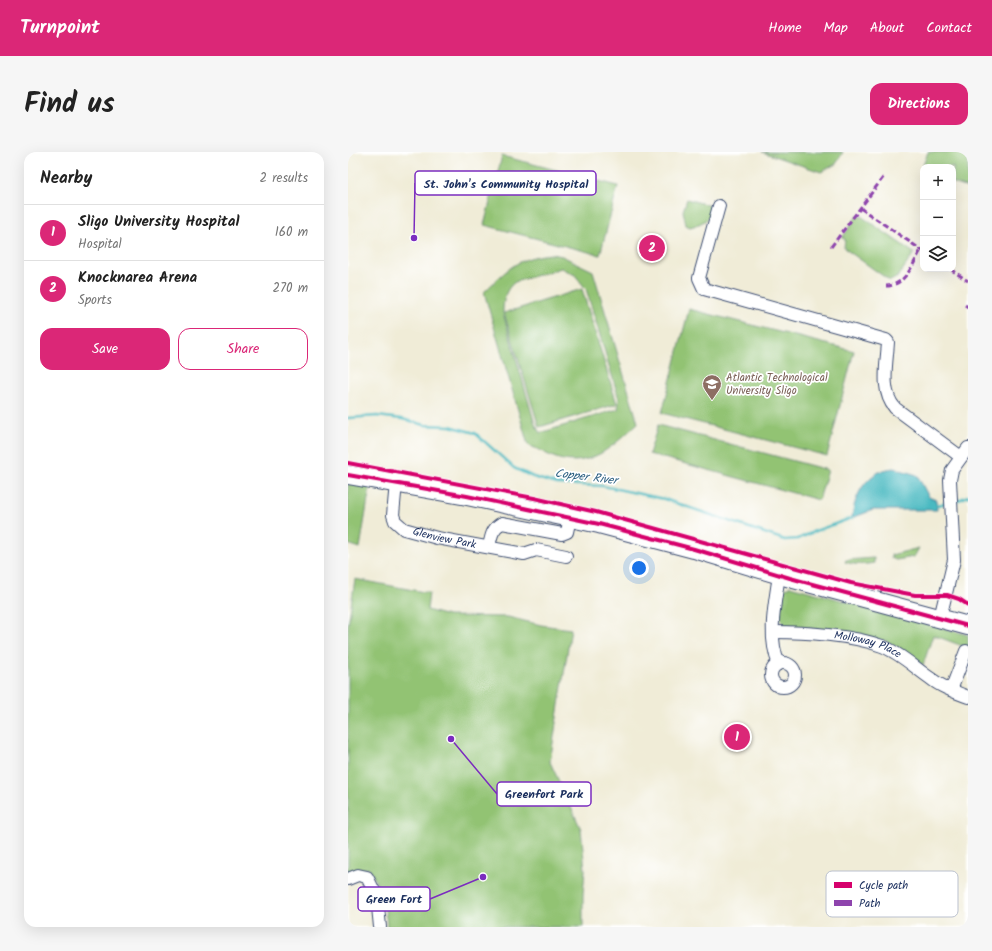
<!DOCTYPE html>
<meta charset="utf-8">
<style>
body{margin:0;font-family:Kalam,sans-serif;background:#f6f6f6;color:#222}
.controls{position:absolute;right:12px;top:12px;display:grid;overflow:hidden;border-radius:8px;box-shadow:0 4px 16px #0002}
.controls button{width:36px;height:36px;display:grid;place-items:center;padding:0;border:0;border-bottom:1px solid #e0e0e0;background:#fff;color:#222;font:20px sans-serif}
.you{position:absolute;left:291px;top:416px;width:14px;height:14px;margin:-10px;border:3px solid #fff;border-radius:50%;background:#1a73e8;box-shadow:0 0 0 6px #1a73e833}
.badge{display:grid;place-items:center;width:26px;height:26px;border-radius:50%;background:#db2777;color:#fff;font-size:13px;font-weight:700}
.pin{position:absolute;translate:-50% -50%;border:2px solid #fff;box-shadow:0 1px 4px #0006}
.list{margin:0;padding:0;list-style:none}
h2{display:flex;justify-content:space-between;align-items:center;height:52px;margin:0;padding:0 16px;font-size:17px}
h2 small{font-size:13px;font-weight:400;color:#767676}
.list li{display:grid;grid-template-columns:26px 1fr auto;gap:12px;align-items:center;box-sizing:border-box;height:56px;padding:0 16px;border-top:1px solid #e0e0e0}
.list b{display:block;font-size:15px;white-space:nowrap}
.list p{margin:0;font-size:13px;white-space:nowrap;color:#767676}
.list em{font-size:13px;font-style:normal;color:#767676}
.actions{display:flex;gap:8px;padding:12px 16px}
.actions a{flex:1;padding:9px 0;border:1px solid #db2777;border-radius:12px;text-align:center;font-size:14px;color:#db2777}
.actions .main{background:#db2777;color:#fff}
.icon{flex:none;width:22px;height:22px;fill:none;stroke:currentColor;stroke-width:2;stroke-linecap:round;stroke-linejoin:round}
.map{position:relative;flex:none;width:620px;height:775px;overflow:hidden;border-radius:12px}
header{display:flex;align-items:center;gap:24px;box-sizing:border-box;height:56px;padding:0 20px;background:#db2777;color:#fff}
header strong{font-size:19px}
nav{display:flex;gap:22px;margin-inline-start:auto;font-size:14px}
.intro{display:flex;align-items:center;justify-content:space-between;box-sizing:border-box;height:96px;padding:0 24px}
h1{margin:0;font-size:28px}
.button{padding:10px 18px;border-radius:12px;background:#db2777;color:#fff;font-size:14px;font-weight:700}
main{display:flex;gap:24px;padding:0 24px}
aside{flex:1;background:#fff;border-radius:12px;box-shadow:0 4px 16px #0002}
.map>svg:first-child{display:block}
.green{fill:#92c373;stroke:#567968;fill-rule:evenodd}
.water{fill:#4ab9c1;stroke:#327490}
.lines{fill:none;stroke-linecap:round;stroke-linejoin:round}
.stream{stroke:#4ab9c1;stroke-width:2.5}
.minor-casing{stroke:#3b4b70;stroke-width:14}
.highway-casing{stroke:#3b4b70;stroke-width:20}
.minor{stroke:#fff;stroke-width:12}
.highway{stroke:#fff;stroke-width:18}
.quiet{stroke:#8e44ad;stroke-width:3;stroke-dasharray:6 3;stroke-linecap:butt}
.cycleway-casing{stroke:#fff;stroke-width:6}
.cycleway{stroke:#d6006c;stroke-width:4}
.labels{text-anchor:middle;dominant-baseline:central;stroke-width:3.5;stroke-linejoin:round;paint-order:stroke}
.education-label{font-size:11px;fill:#785e54;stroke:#fff;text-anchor:start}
.street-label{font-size:11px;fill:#1b2f5e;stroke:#fff}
.water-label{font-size:12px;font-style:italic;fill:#2b5f81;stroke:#fff}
.key{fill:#fff;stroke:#bbc1cf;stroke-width:1}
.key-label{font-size:11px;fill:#1b2f5e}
.leader{fill:none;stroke:#7b2cbf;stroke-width:1.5}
.callout-dot{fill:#7b2cbf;stroke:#fff;stroke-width:1.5}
.callout{fill:#fff;stroke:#7b2cbf;stroke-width:1.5}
.callout-label{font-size:12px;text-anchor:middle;font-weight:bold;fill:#1b2f5e}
</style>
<header>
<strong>Turnpoint</strong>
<nav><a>Home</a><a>Map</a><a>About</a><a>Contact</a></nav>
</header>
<div class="intro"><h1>Find us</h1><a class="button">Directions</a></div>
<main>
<aside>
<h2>Nearby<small>2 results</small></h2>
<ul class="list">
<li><span class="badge">1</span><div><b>Sligo University Hospital</b><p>Hospital</p></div><em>160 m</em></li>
<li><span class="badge">2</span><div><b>Knocknarea Arena</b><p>Sports</p></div><em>270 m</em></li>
</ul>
<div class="actions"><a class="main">Save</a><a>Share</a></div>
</aside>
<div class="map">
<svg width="620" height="775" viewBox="0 0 620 775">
<rect width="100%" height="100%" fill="#fff"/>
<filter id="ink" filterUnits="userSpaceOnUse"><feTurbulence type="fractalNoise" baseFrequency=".025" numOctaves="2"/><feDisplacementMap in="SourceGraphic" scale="8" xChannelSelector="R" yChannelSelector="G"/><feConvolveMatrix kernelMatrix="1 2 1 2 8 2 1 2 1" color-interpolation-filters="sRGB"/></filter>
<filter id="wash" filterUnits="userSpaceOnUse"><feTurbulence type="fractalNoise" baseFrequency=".012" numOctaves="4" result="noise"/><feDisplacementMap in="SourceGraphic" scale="16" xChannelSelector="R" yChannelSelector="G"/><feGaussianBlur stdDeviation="0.9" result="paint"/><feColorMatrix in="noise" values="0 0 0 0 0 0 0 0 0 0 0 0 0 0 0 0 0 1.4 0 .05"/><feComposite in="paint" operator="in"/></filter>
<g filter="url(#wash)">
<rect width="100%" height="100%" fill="#f0ecd7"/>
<path class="green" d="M414,0H495L488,12L473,20Z
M580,0H620V36L605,31V15H575V19H573Z
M154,4L270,34L252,103L136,73Z
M339,47L363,54L364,62C359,69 350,73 342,75L338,73L335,59Z
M509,64H513L566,101L550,125L542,129L496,96L497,87L494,86Z
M204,102L214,104L245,119L290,271C267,292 245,316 211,307C200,304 191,297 180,293L136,140C160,117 169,105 204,102ZM213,116L227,123L238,137L271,247L270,257L192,281L187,272L155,161C155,149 157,137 167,130Z
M234,137L269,252L191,275L156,161Z
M341,157L506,199L479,304L314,261Z
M310,273L480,318L471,348L301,302Z
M0,331L22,335L12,396L0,392Z
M571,396L566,405L548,408L543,406V403Z
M526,406V411C516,413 507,413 497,410L498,408Z
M7,427L81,441L79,458L100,464L160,465L193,473L223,477L202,610L233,677L237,718L235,743V775H39C38,754 31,735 21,716L0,720V474Z
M442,434L620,483V496L585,483L575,513L562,503L538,489L491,480L437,474C428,465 434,450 435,438Z"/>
<path class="water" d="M546,316L569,323L581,345L588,348L589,358H525L504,366C506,342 520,318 546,316Z"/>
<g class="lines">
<path class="stream" d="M0,266L29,264L54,267L77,273L102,274L127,281L166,316L185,325L209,332L255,334L316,347L437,388L450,387L467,379L504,366
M606,350L620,344
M589,353L599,351"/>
</g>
</g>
<g filter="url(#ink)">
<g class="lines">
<g class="minor-casing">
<g id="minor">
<path d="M371,54L351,126L356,137L538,188L540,190C539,211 532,239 547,256L613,305"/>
<path id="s1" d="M48,331L45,363L47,369L56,377L89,386L176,402L188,398L218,404"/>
<path d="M141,395C143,385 144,376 154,371L214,382L219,380L222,366"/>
<path d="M592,466L606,408L602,328L604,318L620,296"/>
<path id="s2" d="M425,480C457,480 504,483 534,494C552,501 566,515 582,526C593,535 607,540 620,545"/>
<circle cx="435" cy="523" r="12"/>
<path d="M431,512C419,485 427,451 431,423"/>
<path d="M603,538L618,499"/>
<path d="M0,727L10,723L19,725L29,745L32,775"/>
</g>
</g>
<g class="highway-casing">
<path id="highway" d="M0,323L119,344L251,372L346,397L442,426L620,474"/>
</g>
<use href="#minor" class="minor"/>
<use href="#highway" class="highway"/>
<path class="quiet" d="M512,56L575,99
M483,95L537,23
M602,117L620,129
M538,134C557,134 565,112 573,98
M617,153L620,155"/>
<g class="cycleway-casing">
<path id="cycleway" d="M0,311L186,346L248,360L503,431L567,443H599L611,447L620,453
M0,323L119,344L251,372L346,397L442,426L620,474"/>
</g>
<use href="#cycleway" class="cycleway"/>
</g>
</g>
<defs>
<g id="university-pin" transform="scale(1)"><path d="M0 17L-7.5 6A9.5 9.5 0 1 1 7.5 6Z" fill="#8d6e63" stroke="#fff"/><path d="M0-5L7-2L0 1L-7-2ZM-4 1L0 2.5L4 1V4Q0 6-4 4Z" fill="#fff"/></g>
</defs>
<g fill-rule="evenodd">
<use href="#university-pin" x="364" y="232"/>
</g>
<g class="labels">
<g class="education-label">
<text x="378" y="226">Atlantic Technological<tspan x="378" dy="13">University Sligo</tspan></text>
</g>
<g class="street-label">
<text stroke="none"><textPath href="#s1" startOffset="92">Glenview Park</textPath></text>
<text stroke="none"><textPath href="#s2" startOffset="96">Molloway Place</textPath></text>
</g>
<g class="water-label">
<text transform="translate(238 325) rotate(7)">Copper River</text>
</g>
</g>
<rect x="478" y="719" width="132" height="46" rx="6" class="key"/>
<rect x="486" y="730" width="18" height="6" fill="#d6006c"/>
<rect x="486" y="748" width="18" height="6" fill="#8e44ad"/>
<g class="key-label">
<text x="511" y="737">Cycle path</text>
<text x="511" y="755">Path</text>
</g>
<path class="leader" d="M66 86L67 31M103 587L149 642M135 725L82 747"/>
<g class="callout-dot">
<circle cx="66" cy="86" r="4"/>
<circle cx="103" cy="587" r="4"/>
<circle cx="135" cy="725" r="4"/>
</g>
<g class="callout">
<rect x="67" y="19" width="181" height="24" rx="4"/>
<rect x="149" y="630" width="94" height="24" rx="4"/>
<rect x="10" y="735" width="72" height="24" rx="4"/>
</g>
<g class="callout-label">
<text x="158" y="36">St. John's Community Hospital</text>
<text x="196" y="646">Greenfort Park</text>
<text x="46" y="751">Green Fort</text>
</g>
</svg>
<div class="controls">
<button>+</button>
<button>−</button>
<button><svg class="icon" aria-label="layers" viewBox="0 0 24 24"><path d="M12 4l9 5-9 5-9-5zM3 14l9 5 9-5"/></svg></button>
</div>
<div class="you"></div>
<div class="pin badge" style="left:389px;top:585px">1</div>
<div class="pin badge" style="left:304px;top:96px">2</div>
</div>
</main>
